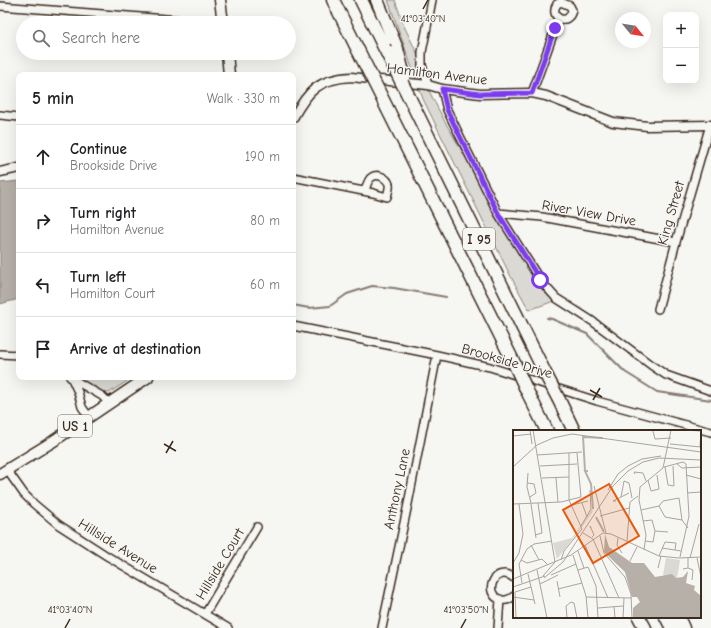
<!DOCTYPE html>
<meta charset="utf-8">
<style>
body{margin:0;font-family:"Comic Neue",sans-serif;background:#f2f2f2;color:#202124}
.controls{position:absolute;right:12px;top:12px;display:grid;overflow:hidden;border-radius:8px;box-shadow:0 4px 16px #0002}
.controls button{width:36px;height:36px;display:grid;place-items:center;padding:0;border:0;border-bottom:1px solid #e0e0e0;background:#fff;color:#202124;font:20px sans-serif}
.compass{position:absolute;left:615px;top:12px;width:36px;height:36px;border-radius:50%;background:#fff;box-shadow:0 4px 16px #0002;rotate:120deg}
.stop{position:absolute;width:12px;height:12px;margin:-9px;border:3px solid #7c3aed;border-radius:50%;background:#fff}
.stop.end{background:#7c3aed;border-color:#fff;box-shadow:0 1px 4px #0008}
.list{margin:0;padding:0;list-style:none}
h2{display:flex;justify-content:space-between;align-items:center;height:52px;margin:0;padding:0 16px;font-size:17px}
h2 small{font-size:13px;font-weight:400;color:#757577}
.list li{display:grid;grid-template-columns:26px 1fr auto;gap:12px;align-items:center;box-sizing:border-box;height:64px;padding:0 16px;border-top:1px solid #e0e0e0}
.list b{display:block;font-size:15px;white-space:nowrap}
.list p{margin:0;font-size:13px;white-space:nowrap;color:#757577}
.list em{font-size:13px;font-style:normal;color:#757577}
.icon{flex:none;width:22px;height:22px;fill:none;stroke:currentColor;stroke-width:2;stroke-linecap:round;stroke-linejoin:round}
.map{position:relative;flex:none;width:711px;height:628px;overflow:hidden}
.search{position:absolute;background:#fff;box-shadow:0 4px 16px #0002;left:16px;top:16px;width:280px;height:44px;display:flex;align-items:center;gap:10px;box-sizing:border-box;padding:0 14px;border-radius:22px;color:#757577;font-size:15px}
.panel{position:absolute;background:#fff;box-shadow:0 4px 16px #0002;left:16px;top:72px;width:280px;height:308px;border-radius:8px}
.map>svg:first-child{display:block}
.green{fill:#dad9d3;stroke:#8a8278}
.water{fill:#b6b0a9;stroke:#857a71}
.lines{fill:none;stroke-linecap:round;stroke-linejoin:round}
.stream{stroke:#857a71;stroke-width:2}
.minor-casing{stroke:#3b2a1e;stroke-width:10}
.tertiary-casing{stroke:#3b2a1e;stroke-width:11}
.primary-casing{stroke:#3b2a1e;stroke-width:13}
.motorway-casing{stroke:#3b2a1e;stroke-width:15}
.minor{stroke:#f6f6f2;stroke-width:7}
.tertiary{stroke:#f6f6f2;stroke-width:8}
.primary{stroke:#f6f6f2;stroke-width:10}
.motorway{stroke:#f6f6f2;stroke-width:12}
.motorway-bridge-casing{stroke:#3b2a1e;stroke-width:15;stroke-linecap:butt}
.motorway-bridge{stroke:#f6f6f2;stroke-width:12}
.route{stroke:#7c3aed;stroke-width:5}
.ticks{fill:none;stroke:#3b2a1e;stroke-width:1.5}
.labels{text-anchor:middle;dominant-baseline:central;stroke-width:3;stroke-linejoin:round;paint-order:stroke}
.shield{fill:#f6f6f2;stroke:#73675e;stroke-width:1}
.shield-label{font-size:13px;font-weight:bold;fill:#3b2a1e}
.street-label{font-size:14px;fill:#3b2a1e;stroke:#f6f6f2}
.inset-river{fill:none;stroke:#b6b0a9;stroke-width:2}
.inset-road{fill:none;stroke:#aba49d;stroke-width:1}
.view{fill:#e8590c;fill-opacity:0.15;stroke:#e8590c;stroke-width:2}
.inset-edge{fill:none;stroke:#3b2a1e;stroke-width:2}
.ticks-label{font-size:10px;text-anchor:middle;fill:#3b2a1e;stroke:#f6f6f2;stroke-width:3;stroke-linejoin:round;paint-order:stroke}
</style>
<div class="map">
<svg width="711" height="628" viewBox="0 0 711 628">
<rect width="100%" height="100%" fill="#f6f6f2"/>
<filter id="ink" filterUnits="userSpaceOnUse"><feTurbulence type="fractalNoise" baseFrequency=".025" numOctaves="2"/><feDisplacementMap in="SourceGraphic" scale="8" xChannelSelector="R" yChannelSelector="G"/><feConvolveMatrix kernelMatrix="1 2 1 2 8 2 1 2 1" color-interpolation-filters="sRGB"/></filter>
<g filter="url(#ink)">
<path class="green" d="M388,0H395L404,26L417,53L422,73L429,91L445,122L494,206L509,238L521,258L544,292L554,301L529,310L509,273L423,99Z
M74,377H133L109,393L101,392Z"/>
<path class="water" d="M19,181V299L0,304V183Z"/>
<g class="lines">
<path class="stream" d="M293,305L309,308L330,306L347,294L372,286L394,288L446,297
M547,318L552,319L587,334L625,372L657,392L711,400"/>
<g class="minor-casing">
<path id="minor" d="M561,2L570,6L572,10C569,27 548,18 557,4Z
M0,6L218,23
M428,85L422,65V52L426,32L432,0
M442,89L447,110L498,213L540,280L556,298L592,321L651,365L666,375L711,391
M532,93L559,18
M0,115L19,117
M293,177L373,193L387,197C388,192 390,188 389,184C387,178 378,173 372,177C368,179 366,187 365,191
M498,213L542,217L676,242
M658,309L676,242L710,125
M293,326L437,355L490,367L597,401L711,432
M0,354L19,355
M70,377L81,384L102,396L109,403
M72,379L78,392L82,407L89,417
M7,470L24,494L34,504L59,525L107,556L228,628
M514,578C495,563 481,595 502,600C507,601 510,599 514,596
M205,614L257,527
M382,628L408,504L437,355
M498,628L500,599"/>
</g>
<g class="tertiary-casing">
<path id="tertiary" d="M293,118C308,91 318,79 351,77L428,85L442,89L480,94L532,93L546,96L613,122L647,126L711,125
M0,172L19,168"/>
</g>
<g class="primary-casing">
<path id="primary" d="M220,0L223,23
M227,53L229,75
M0,474L52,442L148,377"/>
</g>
<g class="motorway-casing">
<path id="motorway" d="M333,0L355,44
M361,0L384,47
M377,0L397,49
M407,93L546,375
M388,110L514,363
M526,389L547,431
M559,400L574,431
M639,617L645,628
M666,617L672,628
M678,617L683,628"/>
</g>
<use href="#minor" class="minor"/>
<use href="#tertiary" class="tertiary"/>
<use href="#primary" class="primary"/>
<use href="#motorway" class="motorway"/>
<g class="motorway-bridge-casing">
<path id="motorway-bridge" d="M355,44L388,110
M384,47L407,93
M397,49L404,76
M514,363L526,389
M546,375L559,400"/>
</g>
<use href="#motorway-bridge" class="motorway-bridge"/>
</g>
</g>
<g class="lines" filter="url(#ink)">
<path class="route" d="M540,280L498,213L447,110L442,89L480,94L532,93L555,28"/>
</g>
<path class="ticks" d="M423,9L428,0M590,390L602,397M593,400L600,388M164,444L176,451M166,453L173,441M65,628L70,619M461,628L466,619"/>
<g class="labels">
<g class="shield">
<rect x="463" y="228" width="32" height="22" rx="3"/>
<rect x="58" y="415" width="34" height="22" rx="3"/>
</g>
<g class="shield-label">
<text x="479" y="239">I 95</text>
<text x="75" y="426">US 1</text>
</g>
<g class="street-label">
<text transform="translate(437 74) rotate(7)">Hamilton Avenue</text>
<text transform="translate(589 213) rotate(10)">River View Drive</text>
<text transform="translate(671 213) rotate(-74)">King Street</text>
<text transform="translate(507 361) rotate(16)">Brookside Drive</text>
<text transform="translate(397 489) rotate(-78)">Anthony Lane</text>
<text transform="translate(118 546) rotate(32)">Hillside Avenue</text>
<text transform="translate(220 564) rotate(-59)">Hillside Court</text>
</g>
</g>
<g transform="translate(513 430)">
<rect width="188" height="188" fill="#f6f6f2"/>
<path d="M79,79L80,81L69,97L44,129L40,113L59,108ZM153,128L167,130L164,148L150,145Z" fill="#dad9d3"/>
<path d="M92,104L96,117L119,133H131L142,147L159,144L163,148L170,147L175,141L173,153L182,156L181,160L188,166V188H120V178L127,172L124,167H119L112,142L91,122Z" fill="#b6b0a9"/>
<path class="inset-river" d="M70,6L72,41M71,7L90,8M75,41H72L78,54L80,79M83,87L91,102"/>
<path class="inset-road" d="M17,0L19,14M20,0L42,132M119,0H152M169,0L188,1M140,1L142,9L158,8M0,6L18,4M157,14L188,17M187,17L188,1M56,23V70L69,99M24,25L69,22M164,34L169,38L188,37M27,36L64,34M0,37L24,15L40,8L59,4L188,22M151,37L170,32L173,34L176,86L167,127M152,37L155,55L161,56L160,36M15,43L14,57L18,73M122,44L121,42L130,43L133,51M173,45L188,49M29,48L56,47M43,48L45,72M135,50L138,61L146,59L144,45M15,53L21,54L23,63L17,67M81,56L93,103M95,60L105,44L115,36L129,29L148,26M174,63L188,62M108,67L111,51L116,53L119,68M103,71H100L116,63M69,73L74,87M0,74L48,72L68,67L64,23M18,74L23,108M59,75L75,71M146,76L150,71L166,68L169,90M128,80L146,76L152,87L169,90L175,98M87,86L116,78M130,91L139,90L142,101L140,112L132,111M68,96L78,79L77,60M78,98L77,96L81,105L79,107M142,101L155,102M70,103L80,109L106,168M22,105L29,103L25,73M87,106L91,123L112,147L118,164L119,188M105,108L104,115L109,123M114,111L117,72L125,66M18,115L26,130M72,115L95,168M149,118L168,121M131,120L133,105L126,70L127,57L150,38L158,0M65,121L71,138M60,125L73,166L75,188M146,126L152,112L163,113L162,120M177,128L186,94M184,128L188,147M8,130L14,133L29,129L35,135M48,130L51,121L69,99M117,131L124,117M0,133L6,123L10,104L6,74M145,138L148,126M175,138L180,140L179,150M170,139L175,138V128M24,140L34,188M65,140L75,137L83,156L85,188M15,144L22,174M38,145L63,134M30,146L42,132M31,148L50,132L100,56L115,41L130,32L146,28L188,30M0,149L58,125L90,103L98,104L146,126L166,128L188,127M44,151L47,167M9,153L6,134L14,119L21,114L39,111M27,154L45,145M0,157L32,146M45,159L69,153M0,167L21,170M73,167L118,168M101,176L102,188M85,178L110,176M3,188L2,162L18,157M54,188L53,176L58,172L61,173L64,188M110,188L111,168"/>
<path class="view" d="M96,54L126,106L80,133L50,80Z"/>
<rect width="188" height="188" class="inset-edge"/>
</g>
<g class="ticks-label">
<text x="423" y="22">41°03'40"N</text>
<text x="70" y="613">41°03'40"N</text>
<text x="466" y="613">41°03'50"N</text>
</g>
</svg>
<div class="controls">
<button>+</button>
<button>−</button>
</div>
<svg class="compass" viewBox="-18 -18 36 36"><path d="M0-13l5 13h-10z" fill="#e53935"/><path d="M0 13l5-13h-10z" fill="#757577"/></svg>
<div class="stop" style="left:540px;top:280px"></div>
<div class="stop end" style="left:555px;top:28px"></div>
<div class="search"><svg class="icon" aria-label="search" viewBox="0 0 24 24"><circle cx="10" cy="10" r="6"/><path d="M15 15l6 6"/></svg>Search here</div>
<section class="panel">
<h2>5 min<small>Walk · 330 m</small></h2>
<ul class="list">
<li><svg class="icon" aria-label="ahead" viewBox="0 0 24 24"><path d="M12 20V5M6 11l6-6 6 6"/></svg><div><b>Continue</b><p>Brookside Drive</p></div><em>190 m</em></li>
<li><svg class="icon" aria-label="right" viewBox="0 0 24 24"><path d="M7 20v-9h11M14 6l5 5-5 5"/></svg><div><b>Turn right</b><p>Hamilton Avenue</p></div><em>80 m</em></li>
<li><svg class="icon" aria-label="left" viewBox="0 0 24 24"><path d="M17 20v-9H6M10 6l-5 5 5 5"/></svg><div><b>Turn left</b><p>Hamilton Court</p></div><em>60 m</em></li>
<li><svg class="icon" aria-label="arrive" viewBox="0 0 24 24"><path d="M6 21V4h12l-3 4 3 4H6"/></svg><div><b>Arrive at destination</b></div></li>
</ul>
</section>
</div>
